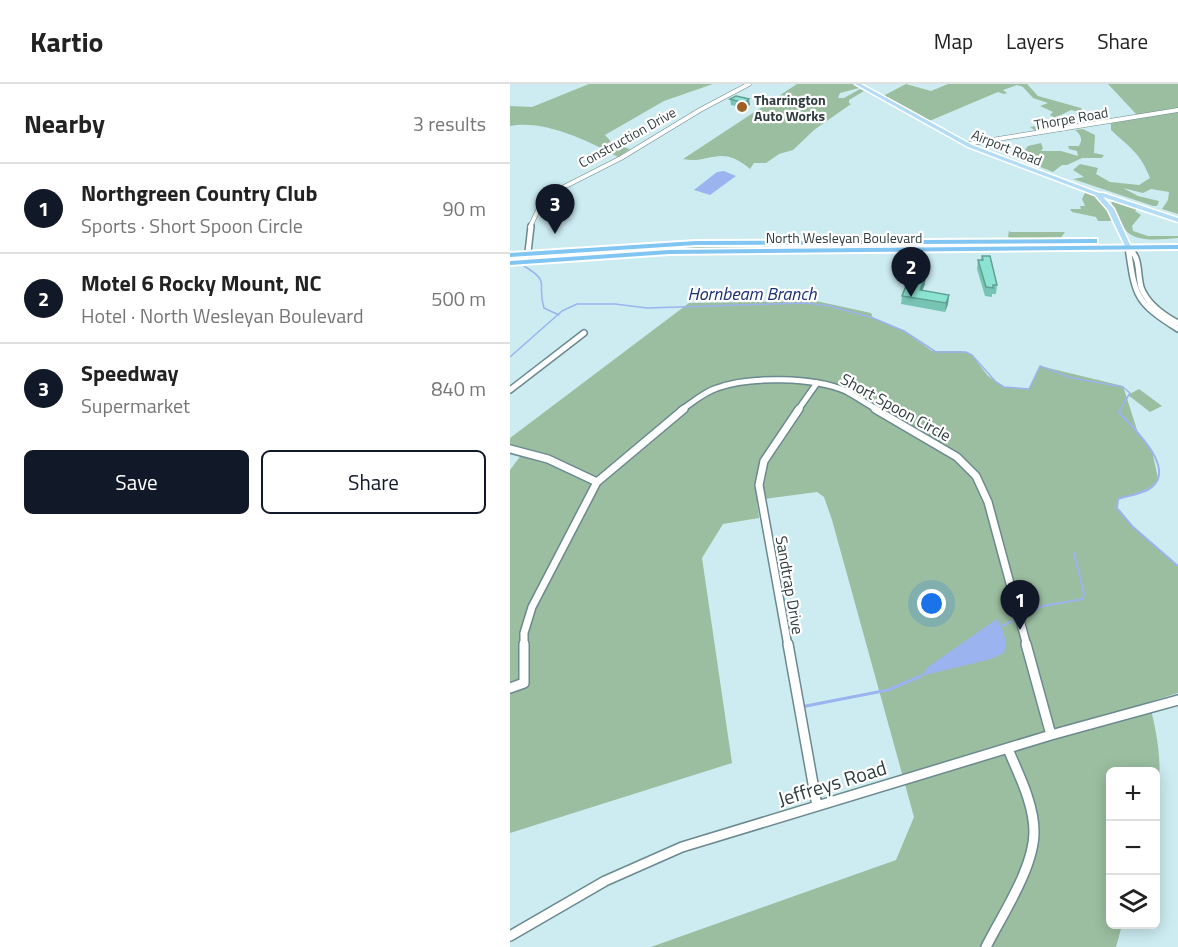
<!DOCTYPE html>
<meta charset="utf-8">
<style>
body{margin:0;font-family:"Titillium Web",sans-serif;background:#f2f2f2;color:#222}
.controls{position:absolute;right:18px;bottom:18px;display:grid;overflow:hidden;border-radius:9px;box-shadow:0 3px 15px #0003}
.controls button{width:54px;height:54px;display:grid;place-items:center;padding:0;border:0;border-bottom:2px solid #e0e0e0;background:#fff;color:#222;font:30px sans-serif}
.you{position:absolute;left:422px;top:520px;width:21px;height:21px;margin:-15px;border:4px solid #fff;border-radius:50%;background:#1a73e8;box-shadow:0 0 0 9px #1a73e833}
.badge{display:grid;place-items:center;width:39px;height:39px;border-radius:50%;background:#111827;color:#fff;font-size:20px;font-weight:700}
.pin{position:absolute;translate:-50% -50px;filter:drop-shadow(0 2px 3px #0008)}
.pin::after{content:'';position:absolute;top:32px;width:21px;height:18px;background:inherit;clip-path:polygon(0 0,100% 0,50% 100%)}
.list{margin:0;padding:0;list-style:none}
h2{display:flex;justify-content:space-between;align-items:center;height:78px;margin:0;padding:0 24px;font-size:26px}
h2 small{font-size:20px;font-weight:400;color:#767676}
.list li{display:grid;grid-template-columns:39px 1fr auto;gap:18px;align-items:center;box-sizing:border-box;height:90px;padding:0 24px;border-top:2px solid #e0e0e0}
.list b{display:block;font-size:22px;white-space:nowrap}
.list p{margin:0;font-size:20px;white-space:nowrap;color:#767676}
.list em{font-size:20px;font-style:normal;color:#767676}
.actions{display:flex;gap:12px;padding:18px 24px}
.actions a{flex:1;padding:14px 0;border:2px solid #111827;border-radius:9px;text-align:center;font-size:21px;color:#111827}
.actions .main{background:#111827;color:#fff}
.icon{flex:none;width:33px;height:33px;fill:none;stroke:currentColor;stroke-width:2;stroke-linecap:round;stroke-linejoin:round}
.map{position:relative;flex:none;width:668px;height:863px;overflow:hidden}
header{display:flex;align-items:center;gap:36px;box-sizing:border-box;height:84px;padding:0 30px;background:#fff;border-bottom:2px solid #e0e0e0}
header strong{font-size:28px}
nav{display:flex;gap:33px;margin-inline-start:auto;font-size:21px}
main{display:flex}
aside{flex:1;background:#fff}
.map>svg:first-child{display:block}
.green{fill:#9bbea0}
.water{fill:#9bb3ef}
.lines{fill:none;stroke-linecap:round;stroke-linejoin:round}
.stream-far2{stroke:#9bb3ef;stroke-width:1.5}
.stream-far1{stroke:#9bb3ef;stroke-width:2}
.stream{stroke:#9bb3ef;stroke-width:3}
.minor-far3-casing{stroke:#6b898e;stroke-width:5}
.minor-far2-casing{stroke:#6b898e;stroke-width:8}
.minor-far1-casing{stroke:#6b898e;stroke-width:10}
.minor-casing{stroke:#6b898e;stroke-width:12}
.major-casing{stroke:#fff;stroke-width:3}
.highway-casing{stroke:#fff;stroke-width:4}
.minor-far3{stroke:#fff;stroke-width:4}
.minor-far2{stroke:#fff;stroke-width:5}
.minor-far1{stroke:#fff;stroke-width:7}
.minor{stroke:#fff;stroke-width:9}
.major{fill:#b3ddf7;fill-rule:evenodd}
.highway{fill:#81c6f2;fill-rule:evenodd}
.wall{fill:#78c4b4}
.shaded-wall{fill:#61a092}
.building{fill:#8be4d1;stroke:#61a092;stroke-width:1.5}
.poi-dot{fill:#9e6025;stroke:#fff;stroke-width:2}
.labels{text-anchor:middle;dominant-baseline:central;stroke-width:4.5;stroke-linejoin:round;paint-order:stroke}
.far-poi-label{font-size:14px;font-weight:bold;fill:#303d3f;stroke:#fff;text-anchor:start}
.far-street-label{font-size:14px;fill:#303d3f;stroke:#fff}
.street-label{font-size:16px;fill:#303d3f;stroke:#fff}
.water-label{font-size:18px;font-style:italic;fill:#1c3075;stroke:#fff}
.near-street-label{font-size:20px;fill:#303d3f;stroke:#fff}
</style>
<header>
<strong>Kartio</strong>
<nav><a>Map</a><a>Layers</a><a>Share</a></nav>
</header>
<main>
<aside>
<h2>Nearby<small>3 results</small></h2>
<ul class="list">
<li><span class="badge">1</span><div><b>Northgreen Country Club</b><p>Sports · Short Spoon Circle</p></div><em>90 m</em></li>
<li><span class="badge">2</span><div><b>Motel 6 Rocky Mount, NC</b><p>Hotel · North Wesleyan Boulevard</p></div><em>500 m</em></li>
<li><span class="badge">3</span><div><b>Speedway</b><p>Supermarket</p></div><em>840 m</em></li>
</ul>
<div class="actions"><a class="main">Save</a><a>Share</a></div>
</aside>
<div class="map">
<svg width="668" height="863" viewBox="0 0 668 863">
<rect width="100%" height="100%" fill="#ccecf1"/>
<path class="green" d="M79,0H203L154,17L95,51L103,60L120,65L108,73C80,57 33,35 0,42V22L22,23Z
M287,0H343L349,4L330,9L328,14H334L350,5L354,7L339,16V19L341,20L304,46L283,66L269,70L256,79H244L240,85C211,59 198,81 173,75Z
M396,0L421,7L438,0H517L528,12L571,24L575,29L561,26L547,33L566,40L579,34L582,37L581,39L527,48L520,43L551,38L540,31L543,28L530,22L538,19L523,14L513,3L507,1L493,6L497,9L494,10L488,8L417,38L371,13Z
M598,0H668V25L627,31Z
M668,28V130L652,125L658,116L659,108L641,105L633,109L613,104L628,112L649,117L647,122H643L563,95L574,93L563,86L570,80L588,84L586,90L600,98L629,101L640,94C630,68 619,63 601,46V39Z
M573,45L585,51L584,69L594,71L592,74H572L557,81H552L543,88L523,80L524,69L514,67L518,62L531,59L533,64L531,67H551L568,72L567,67L559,65L558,62H569C573,55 571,51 565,46Z
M579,108C591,114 597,124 602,136L600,137H588L586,133L562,128L560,125H571L570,122H575L572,115L575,109Z
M605,116L655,134L627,125L625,127L631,131L622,142L623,147L638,152H668V154C652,155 624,160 614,144C609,136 607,127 601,119Z
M499,146L500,148H555L550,155H504L498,153Z
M462,159L469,162L464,164L174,166L158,164L175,161Z
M306,217L361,229L363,234L394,247L422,267H451L461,270L478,292L494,303L519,305L530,282L613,302L628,349L642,367L648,394C641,408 622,410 608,415L607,424L622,442L668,482V609L639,618C647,649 654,683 646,715V688H600V840L612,841L606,863H141L386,776L404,733L322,436L314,413L307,408L247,416L249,434L213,440L192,474L222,679L0,749V386L15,366L0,362V354L179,219Z
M629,305L652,322L640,328L618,311Z"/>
<path class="water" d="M214,87L226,92L200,111L184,106L207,88Z
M487,535C493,544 498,558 494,569L481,575L411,592L418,583Z"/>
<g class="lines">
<path class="stream-far2" d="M14,182C42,199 26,198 34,224L49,231
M0,273L52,227L67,220H105L137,224L295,219L320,222L363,234L394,247L426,268H456L462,271L486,298L494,303L519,305L530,282L562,294L613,303L620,309L610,326"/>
<path class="stream-far1" d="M610,325L609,328C622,343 665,382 643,402C635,410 619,411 608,415L607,424L622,442L668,482
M492,542L533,522L573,515L574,509L564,469"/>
<path class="stream" d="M296,622L378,606L411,592"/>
<g class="minor-far3-casing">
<path id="minor-far3" d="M457,60L668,26
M20,143L29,124L46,107L111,74L190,26L239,0"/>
</g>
<g class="minor-far2-casing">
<path id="minor-far2" d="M618,163C625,212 625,218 668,245
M618,163C631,174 627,188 631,203C637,220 653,231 668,239
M17,177L21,142
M0,306L74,249
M171,326C182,319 194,308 207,304C239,292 304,293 336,307C347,313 357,320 368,326
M288,326L307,299"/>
</g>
<g class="minor-far1-casing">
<path id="minor-far1" d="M365,325L447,373L466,392L478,418L517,562
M0,365L38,375L87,398
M14,562V549L22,523L87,398L174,325
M278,562L249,401L254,377L289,325"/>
</g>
<g class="minor-casing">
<path id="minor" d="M278,560L307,722
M516,560L541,651
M0,604L14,599V560
M0,852L95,797L172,763L541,651L668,616
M476,863C492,831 524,784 524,748C524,720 509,691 498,665"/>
</g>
<g class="major-casing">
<path id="major" d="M345,0H351L462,61L589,109H593L668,134V138L593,113L604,125L621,163L616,164L598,126L585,111L458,63Z"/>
</g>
<g class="highway-casing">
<path id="highway" d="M584,155H587V159L186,161L0,173V169L186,157Z
M668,161V165L159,170L0,181V177L159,166Z"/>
</g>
<use href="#minor-far3" class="minor-far3"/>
<use href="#minor-far2" class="minor-far2"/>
<use href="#minor-far1" class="minor-far1"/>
<use href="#minor" class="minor"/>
<use href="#major" class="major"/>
<use href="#highway" class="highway"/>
</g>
<path class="wall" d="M226,12L240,21L234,24L221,21L220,15Z
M472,172L487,201L486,210H482V213L475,212L467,185L468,176H471Z
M415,200L412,206L439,211L438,220L435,228L391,220L392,212Z"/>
<path class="shaded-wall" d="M239,15L240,21L234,24V19Z
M416,191L415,200L409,215L410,206Z
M439,211L438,220L435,228L436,219Z"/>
<path class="building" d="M226,12L239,15L234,19L220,15Z
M472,172H480L487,201H483V204L476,203L468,176H473Z
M401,189L416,191L410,206L439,211L436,219L392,212Z"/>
<circle class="poi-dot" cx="232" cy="23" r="6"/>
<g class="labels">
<g class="far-poi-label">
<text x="244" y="15">Tharrington<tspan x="244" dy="16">Auto Works</tspan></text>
</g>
<g class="far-street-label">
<text transform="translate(561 34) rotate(-10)">Thorpe Road</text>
<text transform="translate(117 53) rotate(-29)">Construction Drive</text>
<text transform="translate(497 63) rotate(22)">Airport Road</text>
<text x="334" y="153">North Wesleyan Boulevard</text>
</g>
<g class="street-label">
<text transform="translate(386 323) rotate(29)">Short Spoon Circle</text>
<text transform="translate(280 501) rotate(80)">Sandtrap Drive</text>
</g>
<g class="water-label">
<text x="242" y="209">Hornbeam Branch</text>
</g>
<g class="near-street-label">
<text transform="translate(322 699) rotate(-17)">Jeffreys Road</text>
</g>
</g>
</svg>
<div class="controls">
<button>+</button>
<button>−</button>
<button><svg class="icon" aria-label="layers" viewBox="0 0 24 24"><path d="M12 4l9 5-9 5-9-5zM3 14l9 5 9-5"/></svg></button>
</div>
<div class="you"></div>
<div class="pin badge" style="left:510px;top:546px">1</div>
<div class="pin badge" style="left:401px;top:213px">2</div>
<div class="pin badge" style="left:45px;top:150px">3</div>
</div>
</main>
